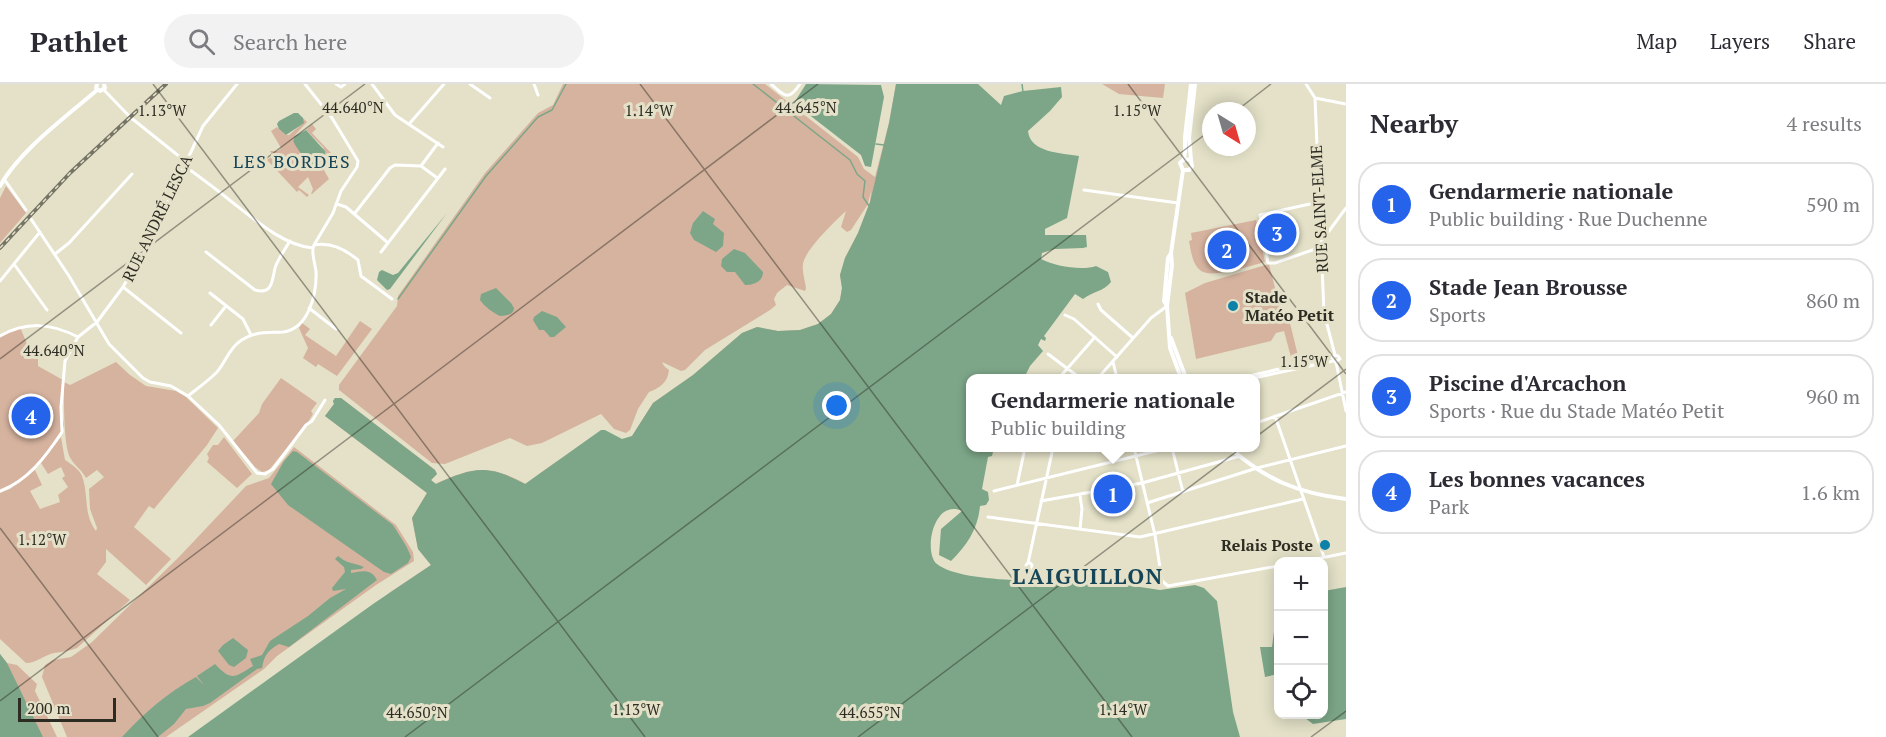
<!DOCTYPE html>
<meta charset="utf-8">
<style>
body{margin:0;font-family:"PT Serif",serif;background:#f2f2f3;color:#2b2b33}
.controls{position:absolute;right:18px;bottom:18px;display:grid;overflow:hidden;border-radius:12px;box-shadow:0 3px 15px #0003}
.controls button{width:54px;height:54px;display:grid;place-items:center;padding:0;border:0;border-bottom:2px solid #e1e1e2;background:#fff;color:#2b2b33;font:30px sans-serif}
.compass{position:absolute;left:1202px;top:18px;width:54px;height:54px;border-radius:50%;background:#fff;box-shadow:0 3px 15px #0003;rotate:143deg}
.scale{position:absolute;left:18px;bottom:15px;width:98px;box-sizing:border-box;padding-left:6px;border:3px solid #2d2c23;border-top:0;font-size:16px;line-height:21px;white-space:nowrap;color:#2d2c23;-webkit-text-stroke:4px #e4e1c8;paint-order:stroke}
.you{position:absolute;left:837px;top:322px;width:21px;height:21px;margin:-15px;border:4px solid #fff;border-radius:50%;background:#1a73e8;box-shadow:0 0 0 9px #1a73e833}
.badge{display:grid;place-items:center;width:39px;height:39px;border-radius:50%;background:#2563eb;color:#fff;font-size:20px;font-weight:700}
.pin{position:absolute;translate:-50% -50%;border:3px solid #fff;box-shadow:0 2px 6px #0006}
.popup{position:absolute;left:966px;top:290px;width:294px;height:78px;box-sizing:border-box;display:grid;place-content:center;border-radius:12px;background:#fff;filter:drop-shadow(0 2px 4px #0005);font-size:20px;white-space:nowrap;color:#7c7c81}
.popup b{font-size:22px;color:#2b2b33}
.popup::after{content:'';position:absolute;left:50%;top:100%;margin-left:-12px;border:12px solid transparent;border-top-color:#fff}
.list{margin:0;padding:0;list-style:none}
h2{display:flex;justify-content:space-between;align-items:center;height:78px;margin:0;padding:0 24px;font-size:26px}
h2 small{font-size:20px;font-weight:400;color:#7c7c81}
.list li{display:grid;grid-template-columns:39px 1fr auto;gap:18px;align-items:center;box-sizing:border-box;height:84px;margin:0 12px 12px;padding:0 12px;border:2px solid #e1e1e2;border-radius:24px}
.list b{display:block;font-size:22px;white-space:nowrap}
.list p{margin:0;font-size:20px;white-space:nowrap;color:#7c7c81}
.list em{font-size:20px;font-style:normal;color:#7c7c81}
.icon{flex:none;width:33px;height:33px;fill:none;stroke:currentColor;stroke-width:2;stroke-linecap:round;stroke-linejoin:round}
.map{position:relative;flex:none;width:1346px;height:653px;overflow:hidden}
header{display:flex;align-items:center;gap:36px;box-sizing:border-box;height:84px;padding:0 30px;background:#fff;border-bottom:2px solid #e1e1e2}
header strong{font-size:28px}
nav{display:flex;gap:33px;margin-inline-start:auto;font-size:21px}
.search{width:420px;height:54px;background:#f2f2f3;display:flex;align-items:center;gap:15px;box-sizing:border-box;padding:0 21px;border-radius:33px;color:#7c7c81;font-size:22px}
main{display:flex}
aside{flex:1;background:#fff}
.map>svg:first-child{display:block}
.green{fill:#d6b39f}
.water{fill:#7da688}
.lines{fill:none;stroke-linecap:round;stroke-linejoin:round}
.stream{stroke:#7da688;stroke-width:1.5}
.minor{stroke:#fff;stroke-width:3}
.tertiary{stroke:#fff;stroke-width:3}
.secondary{stroke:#fff;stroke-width:4}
.rail-casing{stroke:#767565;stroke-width:4}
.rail{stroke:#e4e1c8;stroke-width:1.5;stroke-dasharray:4.5;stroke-linecap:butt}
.ticks{fill:none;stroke:#2d2c23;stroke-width:1.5;stroke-opacity:0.45}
.poi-dot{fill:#0e81a8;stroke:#e4e1c8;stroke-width:2}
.labels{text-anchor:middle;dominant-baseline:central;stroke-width:6;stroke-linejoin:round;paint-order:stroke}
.street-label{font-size:16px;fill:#2d2c23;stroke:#e4e1c8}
.poi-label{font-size:16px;font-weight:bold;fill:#2d2c23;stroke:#e4e1c8;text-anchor:start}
.neighbourhood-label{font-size:18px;letter-spacing:1.5px;fill:#164558;stroke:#e4e1c8}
.district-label{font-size:22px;font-weight:bold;letter-spacing:1.5px;fill:#164558;stroke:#e4e1c8}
.ticks-label{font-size:15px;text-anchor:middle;fill:#2d2c23;stroke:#e4e1c8;stroke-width:6;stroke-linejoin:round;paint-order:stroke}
</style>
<header>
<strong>Pathlet</strong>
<div class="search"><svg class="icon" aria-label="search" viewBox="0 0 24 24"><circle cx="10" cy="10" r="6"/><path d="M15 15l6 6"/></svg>Search here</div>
<nav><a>Map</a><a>Layers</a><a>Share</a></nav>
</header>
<main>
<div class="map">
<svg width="1346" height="653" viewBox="0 0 1346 653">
<rect width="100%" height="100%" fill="#e4e1c8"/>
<path class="green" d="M563,0H765L858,73L864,85L875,93L889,39L896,0L897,193L487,452L230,653L389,509L431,481L418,465L412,434L427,409L325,332L334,320L333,317L335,314H341L435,386L437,390L431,396L435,400C474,383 488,380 526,400C550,382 574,363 604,356C613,354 623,357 632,352L653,319L693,291L742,249L757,243L778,247L800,246L818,240L831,230L840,216L842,204L840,191L845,174L858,149L870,118L871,107L868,120L851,146L847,148L841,143L846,127C835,137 805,166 803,180C802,189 805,196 806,204L805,207L787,201L777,209L774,215L776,221L770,226L705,266L685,286L681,287L662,278L664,282L669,286C668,298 660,304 649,308L638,325L630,346L626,349L614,345L601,330L542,359L527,362L510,354L445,380L432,379L339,306V301L397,222L398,212L485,89L538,29L553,21Z
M1102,0H1165L1163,14L1119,10Z
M302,33L307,38L295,51L293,57L315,85L318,76L325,70L323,63L306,46L312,40L316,45L312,49L331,69L320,79L329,95L312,110H311L313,105L308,93L298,103L309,111L307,113L299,106L297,108L267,76L271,73L275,76L279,74L273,72L270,67H278L281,64L271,47L277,43L286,51H289L303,39Z
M6,102L26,129L0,159V114Z
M1256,136L1265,178C1252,181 1212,195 1201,187C1192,180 1191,167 1189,157L1192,156L1191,149Z
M1269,180L1283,236L1289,235L1299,276L1292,277L1284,247L1276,249L1271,257L1196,275L1185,209L1205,199Z
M360,237L372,245L337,292L318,280L316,283L303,274L308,264L299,244L302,239L310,245L305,251L336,272Z
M20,243L27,260L38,274V282L63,296L61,323L64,341L62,348L54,362L61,353L65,376C71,380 79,385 82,392C89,411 83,430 96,447L97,444L90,425L89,405L104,393L97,386L86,394C82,386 75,382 71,375C63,364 64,313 64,298L70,301L116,278L130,291L146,302L176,307L186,313L218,344L207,361L154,425L149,422L134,443L171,475L146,501L106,465V478L97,490L130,516L77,564C69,567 61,568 54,569C44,571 37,579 26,579L0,555V409L10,405L35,386L42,401L30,407L40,425L60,418L58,411L68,403L62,394L65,392L61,383L48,390L41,379L51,366L22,395L0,407V252Z
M281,294L317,319L311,327L313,330L308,338L269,386L262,388L255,383L233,357L259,329L262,320Z
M224,353L252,390L237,404L207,378L209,374L207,370L213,361H218Z
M294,363L396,441L413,468L414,477L376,501L277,572L264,585L166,653H67L42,593L45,581L53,576L71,573L92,558L179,473L246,402L269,394Z
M0,570L7,579L17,581L37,600L35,607L57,653H25L0,593Z"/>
<path class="water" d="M806,0L881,1L884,13L871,83L865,82L861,71L794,19Z
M896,0H978L1001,21L1004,12L1023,7L1061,3L1062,13L1050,27L1028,47C1030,69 1062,69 1079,72L1067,134L1045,145V151H1086L1087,163L1083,164L1055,165L1042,169L1041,175C1054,182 1082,187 1096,182L1108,188L1111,198C1103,208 1093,207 1083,215L1075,210L1044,252L1046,254L1045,257L1041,255L1038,261L1043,267L1030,282L1024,294H970V364H994L992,372L988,373L982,405L988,408L989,416L986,421L980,422C978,445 967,461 951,477L939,471L941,445L962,427C933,414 923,469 937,480C965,502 1072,496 1110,496L1127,501L1160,506L1195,501L1204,504L1217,517L1233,628L1240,653H188L373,520L431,481L418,465L412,434L427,409L325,332L334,320L333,317L335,314H341L435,386L437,390L431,396L436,400C474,383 487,380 525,400L601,346H605L622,355L632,352L653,319L693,291L742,249L757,243L778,247L800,246L818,240L831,230L840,216L842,204L840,191L845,174L858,149L870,118L889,39Z
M294,29H298L303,34L304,39L286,51L279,45L277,40L279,37Z
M306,46L325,67V70L318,76L321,84L318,86C309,81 298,67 293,57L295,52Z
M703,127L715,135L713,140L724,149L723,162L716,168L694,156L690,149L693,139Z
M447,129L390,205L387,206L377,196L379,188L382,186L393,191L398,189Z
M734,165L745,169L763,188C763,198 753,201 745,201L735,188H727L721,182L722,175Z
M496,204L511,219L514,224C514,231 505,232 500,232C492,228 485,223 480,216L481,210Z
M542,227L557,233L566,243L554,253H550L544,246H539L533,236L534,233Z
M293,367L297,368L393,441C399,451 408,463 411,473L408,479L391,490L384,488L288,421L271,400L284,377Z
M338,472C349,481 353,478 364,483L361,485L351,486V489C362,487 371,484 377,496L289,563L279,560C267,567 264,572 262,584L257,585L210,619L203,622L186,625L174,640L158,653H122C144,629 167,609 196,593L204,601L197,592L215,580C232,598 235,593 253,582L250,575L262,571L270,557L308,532L330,514L346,505L333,507L332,504L345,488L344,483L335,475Z
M1346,503V635L1313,640L1301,631L1324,630V507Z
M1278,516V590L1265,593L1260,563H1272Z
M233,554L248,566L246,574L234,583L229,581L218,567L223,561Z
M0,570L7,579L43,653H0Z"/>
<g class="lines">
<path class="stream" d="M753,0L850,76L857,90L865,97L863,113L869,122
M1022,0L1023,8
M876,60L884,61
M398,215L486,92L538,33L552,26L566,0"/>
<path class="minor" d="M305,0L332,34L358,77L357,83L341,107L333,129L314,161
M336,0L341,3L345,0
M372,0L395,31L443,63
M470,0L490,14
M534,0L538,11
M771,0C785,12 788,18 800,0
M1306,0L1315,14
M104,6L130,33L185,77
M1315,14L1324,229L1335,271
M1315,14L1346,20
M410,39L444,0
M183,81C200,93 216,105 232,118C254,135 284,162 313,164L314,161C331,158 345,165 358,176L361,192L392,215
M421,82L436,93
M4,95L26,126
M1084,106L1178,119
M1319,118L1260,131L1268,179H1275L1321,163
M337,120L346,123L387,158
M355,129L390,84L395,81L421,82L438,59
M31,135L69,192L109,260L143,294L150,298L171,302L188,312L219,341L257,389L265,390L273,385L306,341L312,337L325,316
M1321,158L1346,124
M206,168L255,206C273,211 272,196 275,184C278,175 285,165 290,157
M381,168L445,85
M55,170L69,159L132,90
M14,180L47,226
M0,197L40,148
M123,203L181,249
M210,209L243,235L251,251
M1098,220L1101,226L1133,254
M309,224L336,245
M1065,231L1074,235L1117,273
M211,241L226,222
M0,252C27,237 51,239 78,253L97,238L123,203L152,152L203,42L237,0
M1048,270L1080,294
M1113,278L1117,294
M1336,278L1346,327
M1059,294L1095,253
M1098,294L1151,234L1167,222
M188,312C198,304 208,297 217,288C225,279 229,265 239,258C253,247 266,249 283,248C309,245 317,209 316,187C315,180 312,172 313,164
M1275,332L1324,473
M1256,339L1346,308
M1134,364L1155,451L1162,497L1168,502L1278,482
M1172,364L1183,408
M1017,401L1025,364
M0,407C28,397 46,372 62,348L61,323L65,277L78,253
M994,407L1168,364
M1041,417L1142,399L1240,372
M1147,419L1257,384L1346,362
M988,433L1140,453L1303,415
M1080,445L1082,425L1080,412
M1301,478L1346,469
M1026 482a3 3 0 1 1 6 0a3 3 0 1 1-6 0Z
M1028,479L1053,364"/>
<path class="tertiary" d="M1240,294L1332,273L1335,271L1338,272L1340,275L1335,278L1332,273
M1254,294L1333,277"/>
<path class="secondary" d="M97,0L96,4L100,7L105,4L104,0
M1191,76L1189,54L1195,0
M1183,86L1180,79L1184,75L1185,68V53L1191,0
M1183,86H1189L1192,82L1191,76L1184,75
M0,102C20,66 66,33 97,6
M1171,169L1168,174L1164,217L1167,222L1170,264L1181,294
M1167,222L1172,181L1171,169L1183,86
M1171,254L1186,294
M1230,364C1266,396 1298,409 1346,415"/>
<g class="rail-casing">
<path id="rail" d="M0,164L70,89L166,0"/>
</g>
<use href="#rail" class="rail"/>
</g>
<path class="ticks" d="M153,0L645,653M640,0L1132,653M1128,0L1346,290M1236,27L1271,0M0,275L365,0M0,444L158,653M0,617L818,0M405,653L1211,46M858,653L1346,285M1311,653L1346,627"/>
<g class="poi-dot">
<circle cx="1233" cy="222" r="6"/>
<circle cx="1325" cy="461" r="6"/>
</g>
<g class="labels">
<g class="street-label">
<text transform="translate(1319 125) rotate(-93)">RUE SAINT-ELME</text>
<text transform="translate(157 134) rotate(-64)">RUE ANDRÉ LESCA</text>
</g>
<g class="poi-label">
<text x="1245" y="213">Stade<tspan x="1245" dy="18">Matéo Petit</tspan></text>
<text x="1313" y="461" text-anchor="end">Relais Poste</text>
</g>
<g class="neighbourhood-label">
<text x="292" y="77">LES BORDES</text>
</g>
<g class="district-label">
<text x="1088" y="491">L'AIGUILLON</text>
</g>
</g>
<g class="ticks-label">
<text x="353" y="29">44.640°N</text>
<text x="806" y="29">44.645°N</text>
<text x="162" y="32">1.13°W</text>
<text x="649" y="32">1.14°W</text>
<text x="1137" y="32">1.15°W</text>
<text x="54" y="272">44.640°N</text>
<text x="1304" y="283">1.15°W</text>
<text x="42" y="461">1.12°W</text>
<text x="636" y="631">1.13°W</text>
<text x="1123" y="631">1.14°W</text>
<text x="417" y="634">44.650°N</text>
<text x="870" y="634">44.655°N</text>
</g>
</svg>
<div class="controls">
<button>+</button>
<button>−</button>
<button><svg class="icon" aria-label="locate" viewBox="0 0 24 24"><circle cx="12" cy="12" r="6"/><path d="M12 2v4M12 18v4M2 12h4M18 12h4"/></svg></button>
</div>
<svg class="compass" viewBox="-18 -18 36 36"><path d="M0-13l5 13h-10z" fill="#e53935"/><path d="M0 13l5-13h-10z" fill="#7c7c81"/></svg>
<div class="scale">200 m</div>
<div class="you"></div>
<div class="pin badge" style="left:1113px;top:410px">1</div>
<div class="popup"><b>Gendarmerie nationale</b>Public building</div>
<div class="pin badge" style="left:1227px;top:166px">2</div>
<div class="pin badge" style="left:1277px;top:149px">3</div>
<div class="pin badge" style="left:31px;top:332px">4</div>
</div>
<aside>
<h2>Nearby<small>4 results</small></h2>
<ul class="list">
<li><span class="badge">1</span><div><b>Gendarmerie nationale</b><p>Public building · Rue Duchenne</p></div><em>590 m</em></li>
<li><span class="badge">2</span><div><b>Stade Jean Brousse</b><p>Sports</p></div><em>860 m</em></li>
<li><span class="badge">3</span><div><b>Piscine d'Arcachon</b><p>Sports · Rue du Stade Matéo Petit</p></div><em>960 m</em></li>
<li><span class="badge">4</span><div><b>Les bonnes vacances</b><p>Park</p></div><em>1.6 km</em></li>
</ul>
</aside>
</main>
